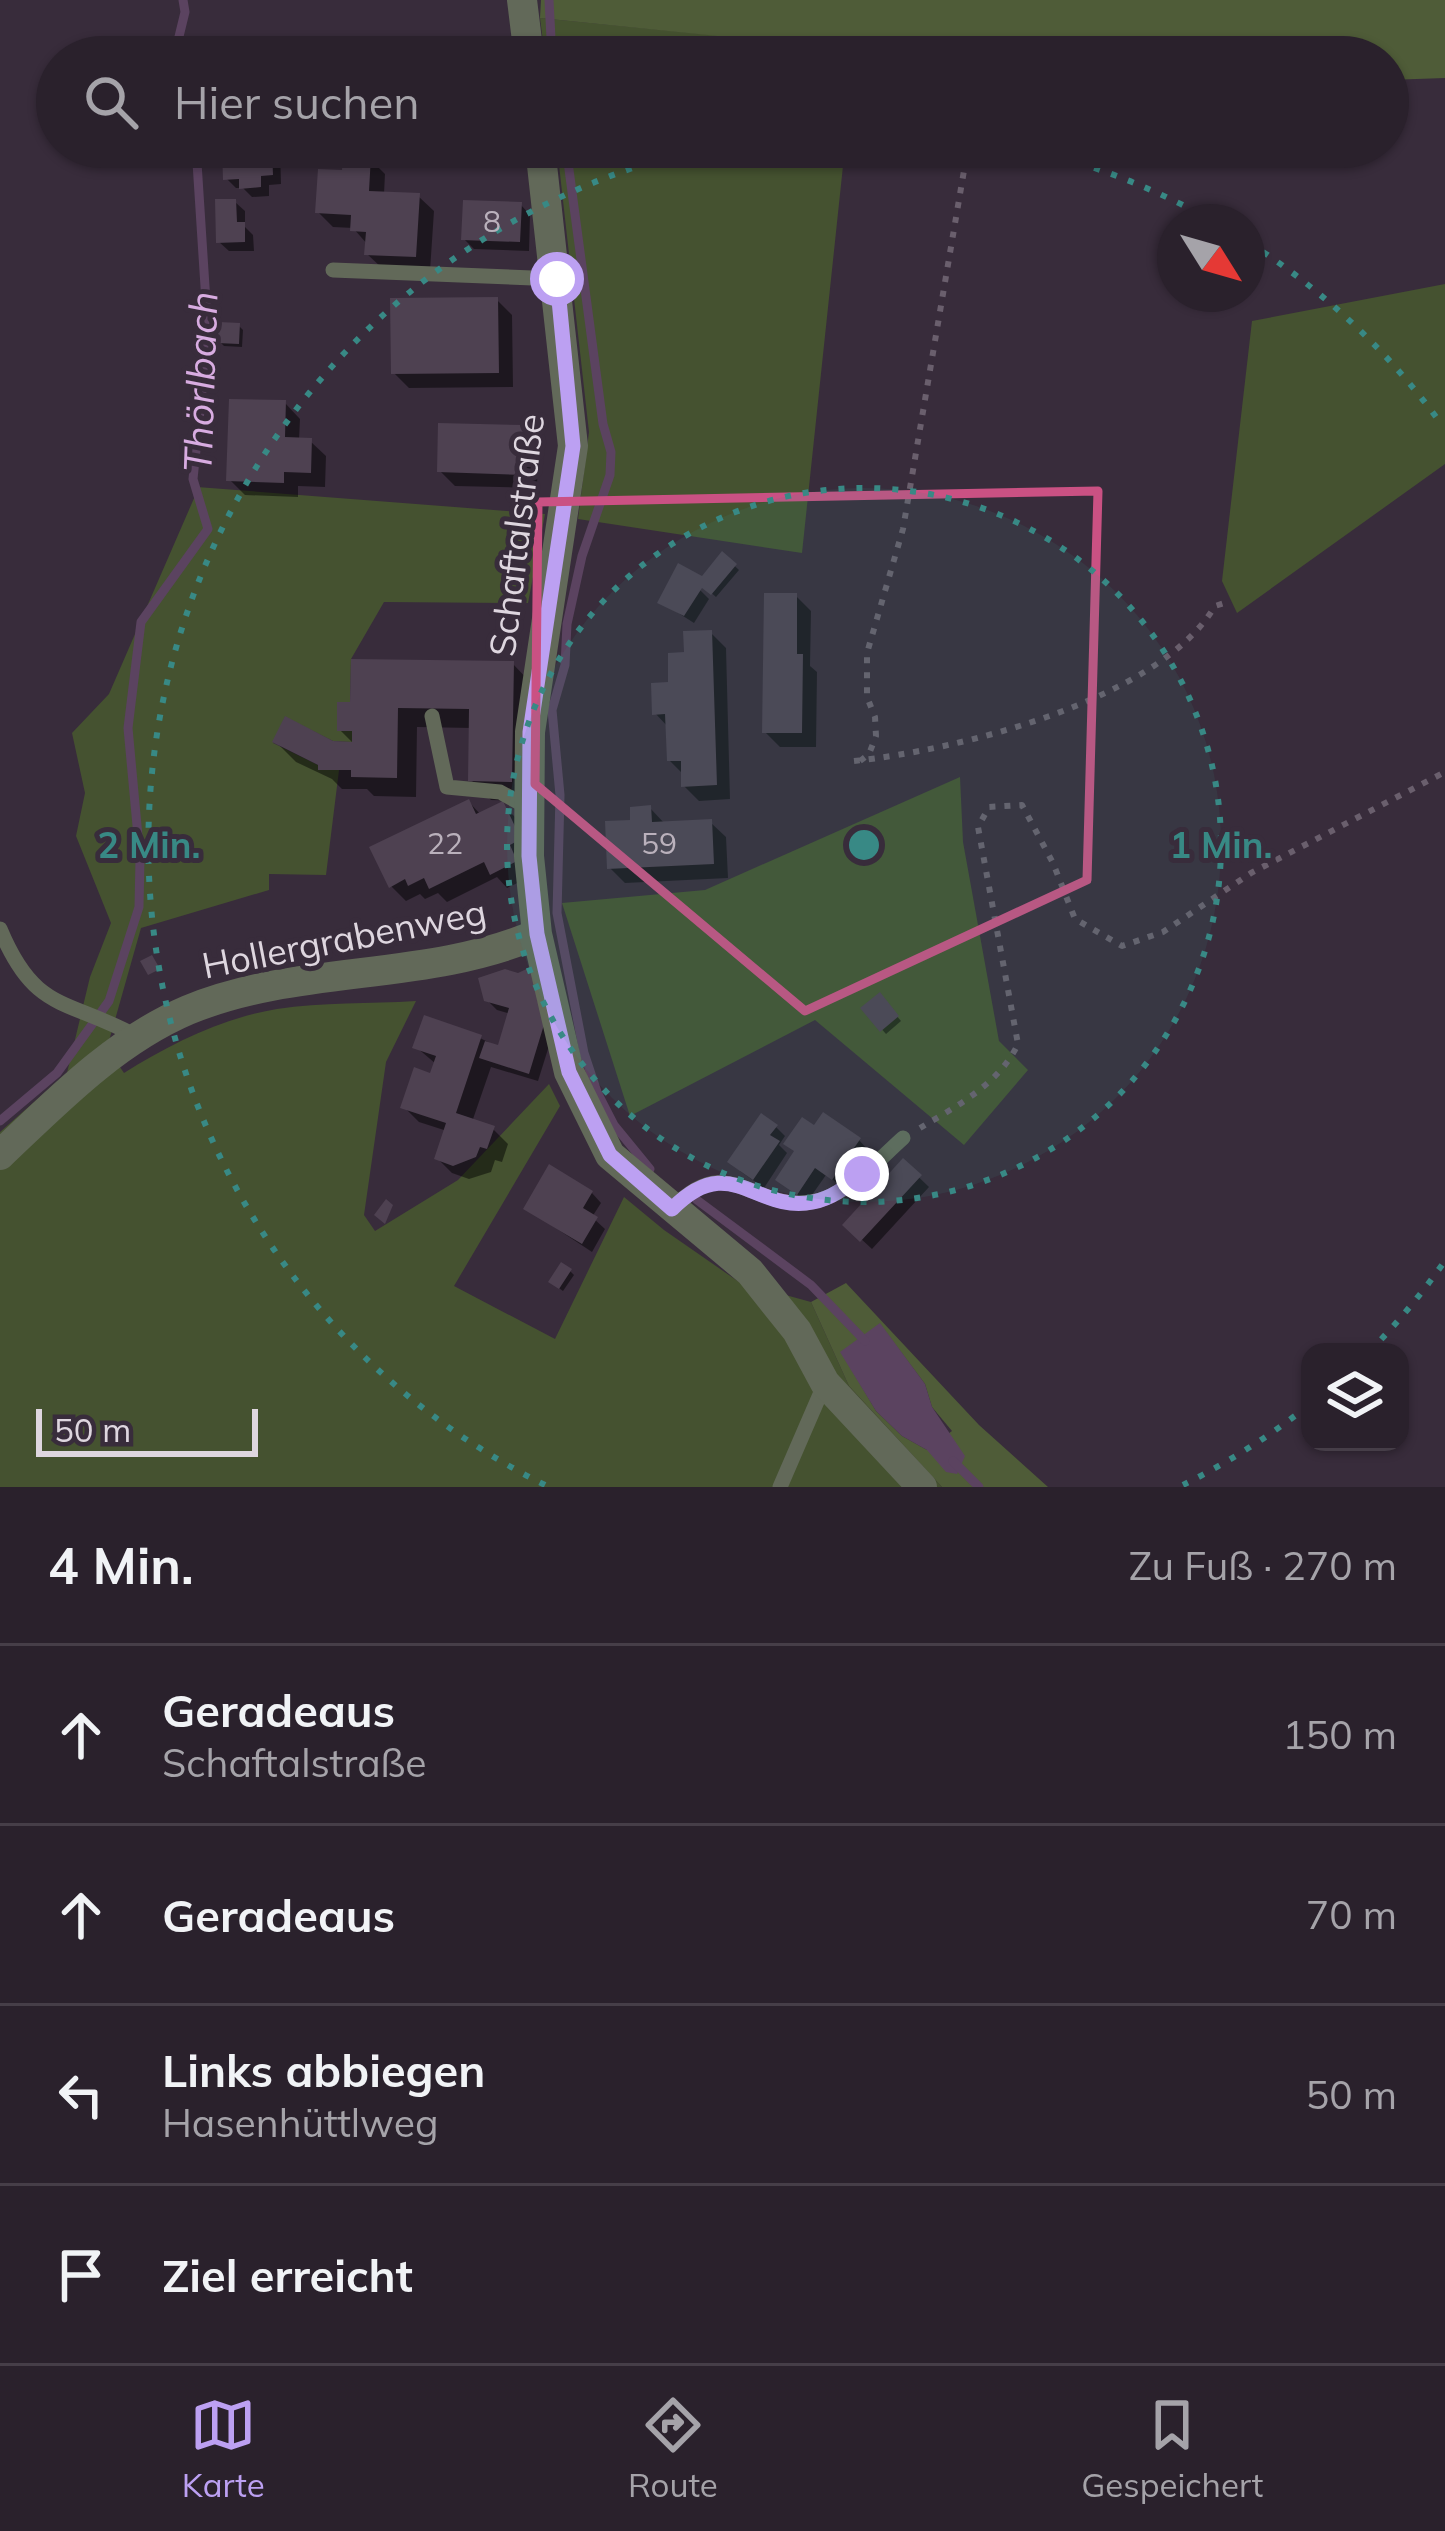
<!DOCTYPE html>
<html lang="de">
<meta charset="utf-8">
<style>
body{margin:0;font-family:Mulish,sans-serif;background:#362e38;color:#f1f3f6}
.controls{position:absolute;right:36px;bottom:36px;display:grid;overflow:hidden;border-radius:24px;box-shadow:0 3px 9px #0004}
.controls button{width:108px;height:108px;display:grid;place-items:center;padding:0;border:0;border-bottom:3px solid #463e48;background:#2a212c;color:#f1f3f6;font:60px sans-serif}
.compass{position:absolute;left:1157px;top:204px;width:108px;height:108px;border-radius:50%;background:#2a212c;box-shadow:0 3px 9px #0004;rotate:127deg}
.scale{position:absolute;left:36px;bottom:30px;width:222px;box-sizing:border-box;padding-left:12px;border:6px solid #ded6df;border-top:0;font-size:33px;line-height:42px;white-space:nowrap;color:#ded6df;-webkit-text-stroke:9px #382c3b;paint-order:stroke}
.stop{position:absolute;width:36px;height:36px;margin:-27px;border:9px solid #bca0f2;border-radius:50%;background:#fff}
.stop.end{background:#bca0f2;border-color:#fff;box-shadow:0 3px 12px #0008}
.list{margin:0;padding:0;list-style:none}
h2{display:flex;justify-content:space-between;align-items:center;height:156px;margin:0;padding:0 48px;font-size:51px}
h2 small{font-size:39px;font-weight:400;color:#a5a3a9}
.list li{display:grid;grid-template-columns:78px 1fr auto;gap:36px;align-items:center;box-sizing:border-box;height:180px;padding:0 48px;border-top:3px solid #463e48}
.list b{display:block;font-size:45px;white-space:nowrap}
.list p{margin:0;font-size:39px;white-space:nowrap;color:#a5a3a9}
.list em{font-size:39px;font-style:normal;color:#a5a3a9}
.icon{flex:none;width:66px;height:66px;fill:none;stroke:currentColor;stroke-width:2;stroke-linecap:round;stroke-linejoin:round}
.map{position:relative;flex:none;width:1445px;height:1487px;overflow:hidden}
.search{position:absolute;background:#2a212c;box-shadow:0 3px 9px #0004;left:36px;right:36px;top:36px;height:132px;display:flex;align-items:center;gap:30px;box-sizing:border-box;padding:0 42px;border-radius:66px;color:#a5a3a9;font-size:45px}
.sheet{height:876px;background:#2a212c}
nav{display:flex;justify-content:space-around;align-items:center;box-sizing:border-box;height:168px;border-top:3px solid #463e48;background:#2a212c;font-size:33px;color:#a5a3a9}
nav a{display:grid;justify-items:center;gap:6px}
nav .on{color:#bca0f2}
.map>svg:first-child{display:block}
.green{fill:#455230}
.forest{fill:#4f5c38;fill-rule:evenodd}
.water{fill:#5b4360}
.shadow{fill:#0007}
.lines{fill:none;stroke-linecap:round;stroke-linejoin:round}
.stream{stroke:#5b4360;stroke-width:9}
.building{fill:#4e4151}
.path{stroke:#6a5f6d;stroke-width:6;stroke-dasharray:6 9;stroke-linecap:butt}
.lane{stroke:#626959;stroke-width:15}
.street{stroke:#626959;stroke-width:30}
.route{stroke:#bca0f2;stroke-width:15}
.marked{fill:none;stroke:#ca5183;stroke-width:9;stroke-linejoin:round}
.ring{fill:none;stroke:#388985;stroke-width:6;stroke-dasharray:6 12}
.labels{text-anchor:middle;dominant-baseline:central;stroke-width:10;stroke-linejoin:round;paint-order:stroke}
.number-label{font-size:30px;fill:#bab1bc}
.street-label{font-size:36px;fill:#ded6df;stroke:#382c3b}
.water-label{font-size:39px;font-style:italic;fill:#d8ace1;stroke:#382c3b}
.centre{fill:#388985;stroke:#382c3b;stroke-width:6}
.ring-label{font-size:36px;text-anchor:middle;font-weight:bold;fill:#388985;stroke:#382c3b;stroke-width:10;stroke-linejoin:round;paint-order:stroke}
</style>
<div class="map">
<svg width="1445" height="1487" viewBox="0 0 1445 1487">
<rect width="100%" height="100%" fill="#382c3b"/>
<path class="green" d="M540,18L856,49L855,57H545Z
M557,147H845L802,553L578,519L589,432Z
M1445,284V464L1237,613L1222,581L1252,321Z
M193,479L197,487L545,514L528,603L384,602L351,659L350,702L337,731H352V742L333,741L285,717L273,743L318,765L319,770H339L326,875L269,874V890L141,928L107,1048L124,1073C170,1044 222,1018 277,1009C322,1002 370,1004 416,1001L386,1062L364,1215L375,1231L458,1180L549,1084L560,1106L454,1286L555,1339L624,1197L664,1230L739,1282L811,1302L849,1386L942,1487H0V1132L67,1073L90,977L111,923L76,836L85,793L72,733L109,694L195,496Z
M960,777L963,842L999,1041L1028,1070L964,1145L815,1020L630,1116L562,903L705,890Z"/>
<path class="forest" d="M541,0H1445V78L1388,80V57H925L540,18Z
M846,1283L979,1425L1048,1487H942L849,1386L811,1302ZM880,1324L925,1384L932,1407L952,1431L927,1450L902,1436L876,1411L841,1352Z"/>
<path class="water" d="M880,1323L925,1384L932,1407L965,1456L957,1474L946,1472L927,1450L902,1436L876,1411L840,1352Z"/>
<path class="shadow" d="M225,147H280L281,184L269,185V196L252,197L243,188H236L226,178Z
M370,159L385,174L384,194L418,196L434,211L430,271L383,269L367,254L368,245L353,228L333,227L318,212L345,173Z
M235,202L245,211V227L253,235L254,251H229L219,242Z
M521,205L530,215L529,251L474,249L464,239Z
M497,300L512,315L513,387L409,388L394,373Z
M239,326L243,330L242,347L224,346L220,342Z
M285,403L300,419L299,440L310,441L326,456L325,487L298,486V497L245,495L230,480Z
M523,428L538,443L537,488L455,486L440,471Z
M723,555L739,570L716,597L699,582L695,585L709,599L694,623L661,602L703,580Z
M796,596L811,611L810,666L817,672L816,747H780L765,732Z
M711,633L726,648L730,799L699,801L684,786V775L669,760L668,727L655,713Z
M513,664L533,685L531,801L491,800L471,780L472,728L417,727L416,797L374,796L367,789H342L332,779L296,762L276,742L355,745L340,730V705Z
M469,802L481,815L502,804L517,819L530,877L507,888L497,877L447,902L438,893L425,899L420,894L406,901L391,886Z
M650,808L665,824L710,822L726,837L728,878L625,883L610,868L633,822Z
M505,972L558,1017L538,1081L491,1067L472,1122L493,1129L508,1144L502,1162L495,1160L491,1172L469,1179L452,1173L437,1158L447,1131L419,1122L404,1107L432,1077L436,1064L416,1047L480,1038L500,1048L511,1014L497,1010L487,1000Z
M880,996L901,1021L886,1034L864,1009Z
M776,1127L785,1136L779,1145L787,1153L764,1188L740,1171Z
M815,1129L859,1140L868,1150L843,1187L826,1175L807,1202L779,1180Z
M903,1162L929,1187L872,1249L846,1225Z
M592,1193L601,1203L592,1217L605,1229L592,1252L527,1209Z
M570,1271L574,1275L563,1291L556,1286Z"/>
<g class="lines">
<path class="stream" d="M549,0L552,57
M174,57L185,12L183,0
M566,147L603,424L611,452L610,475L582,556L567,624L565,665L552,710L560,795L557,913L584,1053L597,1092L614,1125L650,1169
M0,1121L57,1073L109,1001L139,907L140,858L128,728L141,622L208,529L193,479L208,333L196,147
M697,1200L811,1285L865,1341
M953,1461L979,1487"/>
</g>
<path class="building" d="M222,147H272L273,175L261,176V187L239,189V179L223,180Z
M343,154L371,156L369,191L420,193L416,257L364,255L366,232L350,231L351,215L315,213L318,169L342,170Z
M215,199H236L237,222H245V242L216,243Z
M463,200L522,202L520,242L461,240Z
M498,297L499,373L391,374L390,298Z
M219,322L240,323L239,344L217,343Z
M229,399L286,400L285,437L312,438L311,473L284,472V483L226,481Z
M438,423L524,425L523,475L437,472Z
M722,551L737,564L711,595L702,588L684,616L657,603L678,563L702,576Z
M764,593H797V654H803L802,733H762Z
M712,630L717,785L681,787V761H667L665,714L652,715L651,683L668,682V653L684,652L683,631Z
M351,659L514,661L512,782L468,781L469,709L398,708L397,778L351,777V770H318V765L272,742L285,716L333,741L352,742V731H337V702H350Z
M469,799L476,814L503,801L521,839L510,845L517,861L490,875L484,862L429,889L424,878L408,886L405,879L389,888L369,847Z
M651,805L652,822L712,819L714,864L607,869L605,821L630,820V807Z
M152,955L160,969L148,975L140,961Z
M533,966L540,985L537,1001L550,1005L529,1074L479,1058L485,1041L498,1045L509,1008L484,1001L478,978L505,969L518,973Z
M880,992L899,1016L880,1032L860,1008Z
M424,1015L482,1035L456,1113L495,1126L487,1149L480,1147L476,1157L453,1166L434,1159L446,1123L400,1108L414,1067L430,1073L436,1056L412,1048Z
M823,1112L861,1138L832,1180L815,1168L797,1195L775,1180L794,1151L783,1144L802,1117L814,1125Z
M761,1113L778,1125L770,1135L780,1141L753,1180L727,1162Z
M903,1158L922,1175L860,1242L842,1225Z
M549,1164L593,1191L583,1208L598,1217L582,1244L523,1209Z
M386,1199L393,1205L385,1224L374,1215Z
M561,1262L572,1269L559,1289L548,1282Z"/>
<g class="lines">
<path class="path" d="M984,57L986,47
M854,761C957,750 1159,701 1215,606L1228,602
M860,761L869,754L876,736L875,717L867,697V653L903,529L968,147
M920,1128C957,1106 999,1084 1018,1044L978,827L989,807L1022,805L1053,863L1075,919L1122,946L1163,932L1251,873L1445,772"/>
<path class="lane" d="M333,270L557,279
M432,716L447,787L500,792L529,808
M0,929C35,1013 66,998 136,1036
M672,1209C729,1149 754,1212 811,1202C848,1196 876,1162 903,1138
M780,1487L825,1383"/>
<path class="street" d="M522,0L529,57
M540,147L573,446L530,732L529,856L537,934L569,1072L610,1155L750,1272L797,1331L825,1383L922,1487
M0,1155C57,1101 115,1041 188,1010C299,964 427,982 537,934"/>
</g>
<g class="lines">
<path class="route" d="M557,279L573,446L530,732L529,856L537,934L569,1072L610,1155L672,1209C731,1149 756,1214 813,1202C833,1198 847,1186 862,1174"/>
</g>
<path class="marked" d="M1098,491L1087,880L805,1011L535,784L538,502Z"/>
<circle cx="864" cy="845" r="357" fill="#388985" fill-opacity=".12"/>
<g class="ring">
<circle cx="864" cy="845" r="357"/>
<path d="M1442 1265A715 715 0 0 1 1370 1351M1309 1405A715 715 0 0 1 1183 1485M545 1485A715 715 0 0 1 703 148M1025 148A715 715 0 0 1 1211 220M1248 242A715 715 0 0 1 1442 425"/>
</g>
<g class="labels">
<g class="number-label">
<text x="492" y="221">8</text>
<text x="445" y="843">22</text>
<text x="659" y="843">59</text>
</g>
<g class="street-label">
<text transform="translate(516 535) rotate(-83)">Schaftalstraße</text>
<text transform="translate(344 938) rotate(-11)">Hollergrabenweg</text>
</g>
<g class="water-label">
<text transform="translate(200 382) rotate(-88)">Thörlbach</text>
</g>
</g>
<circle cx="864" cy="845" r="18" class="centre"/>
<g class="ring-label">
<text x="1221" y="858">1 Min.</text>
<text x="149" y="858">2 Min.</text>
</g>
</svg>
<div class="controls">
<button><svg class="icon" aria-label="layers" viewBox="0 0 24 24"><path d="M12 4l9 5-9 5-9-5zM3 14l9 5 9-5"/></svg></button>
</div>
<svg class="compass" viewBox="-18 -18 36 36"><path d="M0-13l5 13h-10z" fill="#e53935"/><path d="M0 13l5-13h-10z" fill="#a5a3a9"/></svg>
<div class="scale">50 m</div>
<div class="stop" style="left:557px;top:279px"></div>
<div class="stop end" style="left:862px;top:1174px"></div>
<div class="search"><svg class="icon" aria-label="search" viewBox="0 0 24 24"><circle cx="10" cy="10" r="6"/><path d="M15 15l6 6"/></svg>Hier suchen</div>
</div>
<section class="sheet">
<h2>4 Min.<small>Zu Fuß · 270 m</small></h2>
<ul class="list">
<li><svg class="icon" aria-label="ahead" viewBox="0 0 24 24"><path d="M12 20V5M6 11l6-6 6 6"/></svg><div><b>Geradeaus</b><p>Schaftalstraße</p></div><em>150 m</em></li>
<li><svg class="icon" aria-label="ahead" viewBox="0 0 24 24"><path d="M12 20V5M6 11l6-6 6 6"/></svg><div><b>Geradeaus</b></div><em>70 m</em></li>
<li><svg class="icon" aria-label="left" viewBox="0 0 24 24"><path d="M17 20v-9H6M10 6l-5 5 5 5"/></svg><div><b>Links abbiegen</b><p>Hasenhüttlweg</p></div><em>50 m</em></li>
<li><svg class="icon" aria-label="arrive" viewBox="0 0 24 24"><path d="M6 21V4h12l-3 4 3 4H6"/></svg><div><b>Ziel erreicht</b></div></li>
</ul>
</section>
<nav>
<a class="on"><svg class="icon" aria-label="map" viewBox="0 0 24 24"><path d="M3 6l6-2 6 2 6-2v14l-6 2-6-2-6 2zM9 4v14M15 6v14"/></svg>Karte</a>
<a><svg class="icon" aria-label="directions" viewBox="0 0 24 24"><path d="M12 3l9 9-9 9-9-9zM9 14v-3h6M13 9l2 2-2 2"/></svg>Route</a>
<a><svg class="icon" aria-label="saved" viewBox="0 0 24 24"><path d="M7 4h10v16l-5-4-5 4z"/></svg>Gespeichert</a>
</nav>
